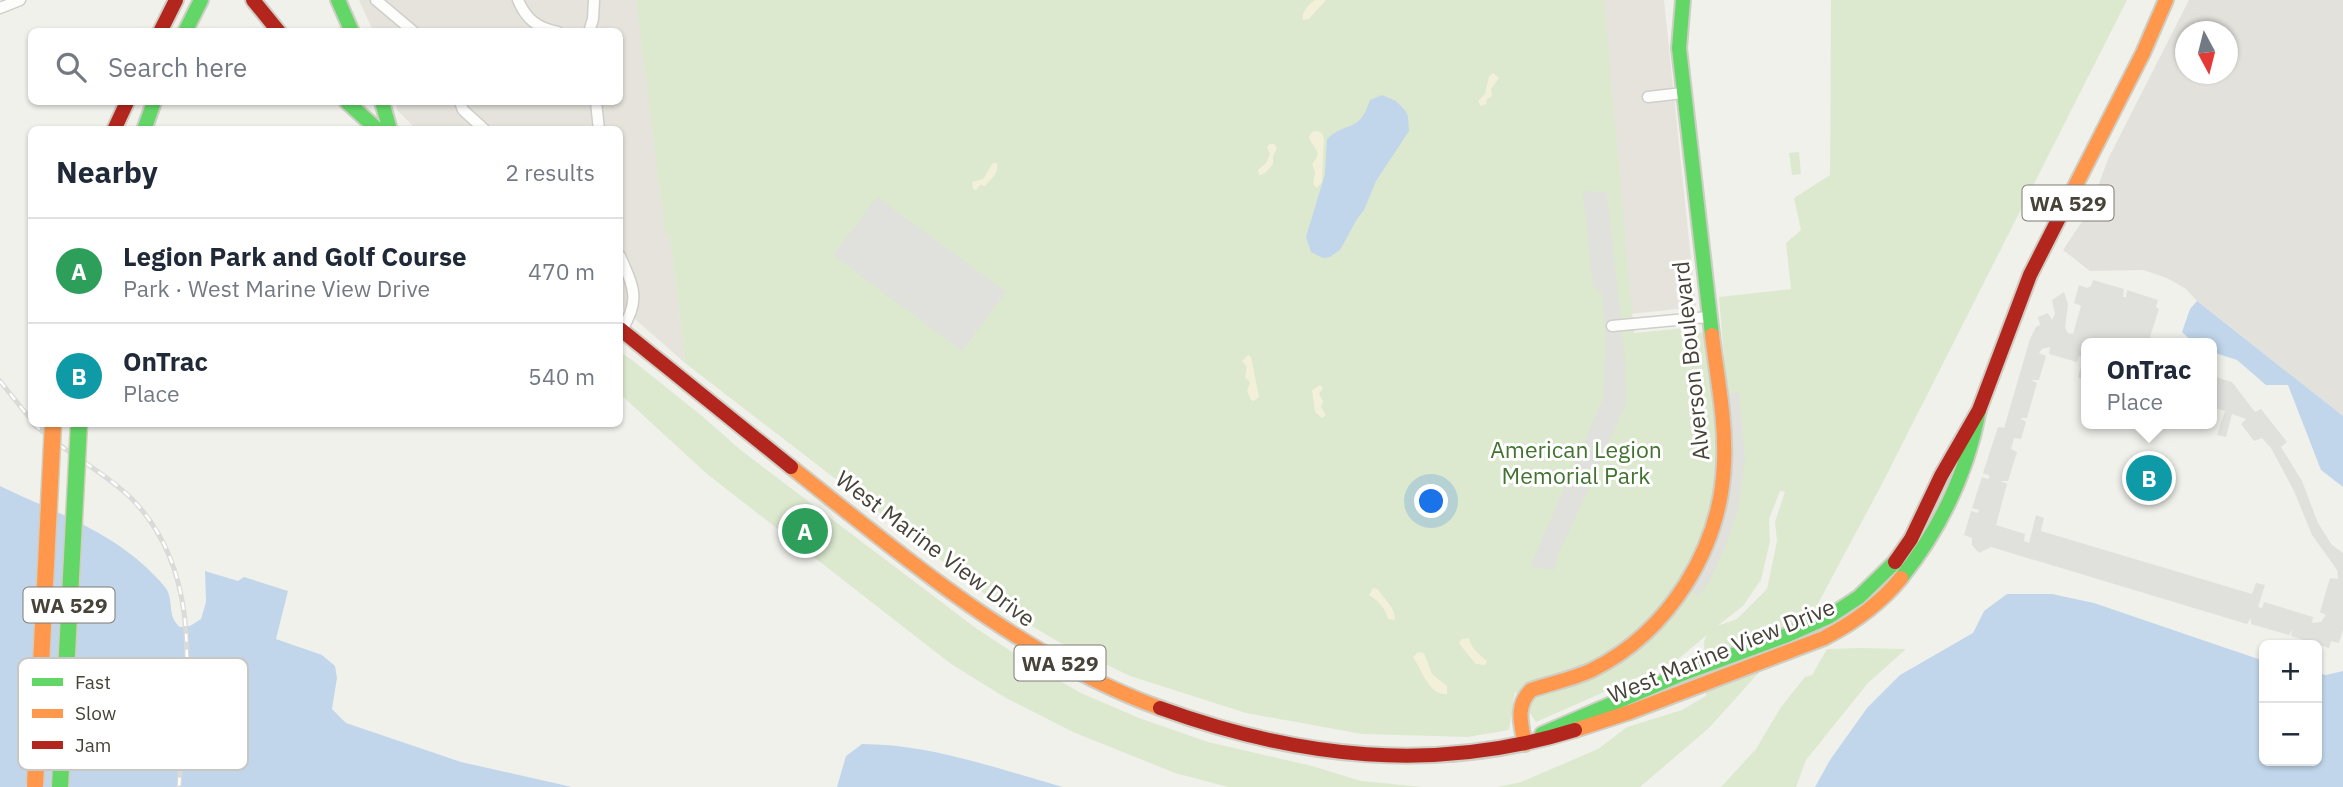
<!DOCTYPE html>
<meta charset="utf-8">
<style>
body{margin:0;font-family:"IBM Plex Sans",sans-serif;background:#f2f2f3;color:#1f2937}
.controls{position:absolute;right:21px;bottom:21px;display:grid;overflow:hidden;border-radius:10px;box-shadow:0 2px 5px #0004}
.controls button{width:63px;height:63px;display:grid;place-items:center;padding:0;border:0;border-bottom:2px solid #e0e1e3;background:#fff;color:#1f2937;font:35px sans-serif}
.compass{position:absolute;left:2175px;top:21px;width:63px;height:63px;border-radius:50%;background:#fff;box-shadow:0 2px 5px #0004;rotate:173deg}
.you{position:absolute;left:1432px;top:502px;width:24px;height:24px;margin:-18px;border:5px solid #fff;border-radius:50%;background:#1a73e8;box-shadow:0 0 0 10px #1a73e833}
.badge{display:grid;place-items:center;width:46px;height:46px;border-radius:50%;background:#111827;color:#fff;font-size:23px;font-weight:700}
.pin{position:absolute;translate:-50% -50%;border:4px solid #fff;box-shadow:0 2px 7px #0006}
.popup{position:absolute;left:2081px;top:338px;width:136px;height:91px;box-sizing:border-box;display:grid;place-content:center;border-radius:10px;background:#fff;filter:drop-shadow(0 2px 5px #0005);font-size:23px;white-space:nowrap;color:#747a83}
.popup b{font-size:26px;color:#1f2937}
.popup::after{content:'';position:absolute;left:50%;top:100%;margin-left:-14px;border:14px solid transparent;border-top-color:#fff}
.list{margin:0;padding:0;list-style:none}
h2{display:flex;justify-content:space-between;align-items:center;height:91px;margin:0;padding:0 28px;font-size:30px}
h2 small{font-size:23px;font-weight:400;color:#747a83}
.list li{display:grid;grid-template-columns:46px 1fr auto;gap:21px;align-items:center;box-sizing:border-box;height:105px;padding:0 28px;border-top:2px solid #e0e1e3}
.list b{display:block;font-size:26px;white-space:nowrap}
.list p{margin:0;font-size:23px;white-space:nowrap;color:#747a83}
.list em{font-size:23px;font-style:normal;color:#747a83}
.icon{flex:none;width:38px;height:38px;fill:none;stroke:currentColor;stroke-width:2;stroke-linecap:round;stroke-linejoin:round}
.map{position:relative;flex:none;width:2343px;height:787px;overflow:hidden}
.search{position:absolute;background:#fff;box-shadow:0 2px 5px #0004;left:28px;top:28px;width:595px;height:77px;display:flex;align-items:center;gap:18px;box-sizing:border-box;padding:0 24px;border-radius:10px;color:#747a83;font-size:26px}
.panel{position:absolute;background:#fff;box-shadow:0 2px 5px #0004;left:28px;top:126px;width:595px;height:301px;border-radius:10px}
.map>svg:first-child{display:block}
.residential{fill:#e5e3db}
.industrial{fill:#e3e1dc;fill-rule:evenodd}
.green{fill:#dce9cf;fill-rule:evenodd}
.sand{fill:#f2f0d9}
.parking{fill:#e0e0dc}
.water{fill:#c1d6eb}
.lines{fill:none;stroke-linecap:round;stroke-linejoin:round}
.street-casing{stroke:#cfceca;stroke-width:13}
.fast-casing{stroke:#cfcec4;stroke-width:18}
.slow-casing{stroke:#cfcec4;stroke-width:18}
.jam-casing{stroke:#cfcec4;stroke-width:18}
.street{stroke:#fdfdfc;stroke-width:10}
.fast{stroke:#63d668;stroke-width:14}
.slow{stroke:#ff974d;stroke-width:14}
.jam{stroke:#b3261e;stroke-width:14}
.rail-casing{stroke:#dadad9;stroke-width:5}
.rail{stroke:#fff;stroke-width:2.5;stroke-dasharray:8;stroke-linecap:butt}
.fast-bridge-casing{stroke:#d2cebc;stroke-width:19;stroke-linecap:butt}
.slow-bridge-casing{stroke:#d2cebc;stroke-width:19;stroke-linecap:butt}
.fast-bridge{stroke:#63d668;stroke-width:16}
.slow-bridge{stroke:#ff974d;stroke-width:16}
.labels{text-anchor:middle;dominant-baseline:central;stroke-width:6;stroke-linejoin:round;paint-order:stroke}
.shield{fill:#fff;stroke:#7e7b74;stroke-width:2}
.shield-label{font-size:21px;font-weight:bold;fill:#474339}
.street-label{font-size:23px;fill:#474339;stroke:#fff}
.park-label{font-size:23px;fill:#437331;stroke:#fff}
.key{fill:#fff;stroke:#c8c7c4;stroke-width:2}
.key-label{font-size:19px;fill:#474339}
</style>
<div class="map">
<svg width="2343" height="787" viewBox="0 0 2343 787">
<rect width="100%" height="100%" fill="#f1f1ec"/>
<path class="residential" d="M359,0H642L685,363L620,306V130L416,129L397,110L396,102H620V32L373,31Z
M1603,0H1664L1696,307L1630,314Z"/>
<path class="industrial" d="M2189,0H2343V416L2197,301L2186,289L2167,278L2143,270L2090,271L2063,250L2089,211L2108,159ZM2186,32H2228V74H2186Z"/>
<path class="green" d="M636,0H1604L1634,333L1685,328L1705,334L1715,414L1716,479L1734,482L1719,297L1791,289L1786,243L1801,230L1794,198L1830,175L1831,0H2127L1882,484L1814,611L1709,728L1640,787H1497L1521,782L1598,749L1627,727L1682,710L1706,696L1704,641L1707,635L1677,660L1536,722L1515,692L1509,730L1468,737L1362,734L1246,713L1130,676L1057,641L1008,612L685,363L670,238L665,231ZM1780,491L1785,492L1775,522L1777,541L1767,589L1737,619L1717,626L1743,606L1761,580L1770,541L1769,519Z
M1799,152L1801,174L1792,175L1789,153Z
M620,352L632,360L702,416L742,451L977,629L1032,665L1081,693L1139,718L1208,742L1312,766L1361,781L1423,787H1228L1175,773L1073,732L1006,698L951,664L707,474L620,394Z
M1861,648L1906,649L1868,683L1806,760L1796,787H1721L1756,749L1781,707L1805,677L1812,675L1827,649Z"/>
<path class="sand" d="M1315,0H1326L1309,19L1303,20C1301,12 1309,4 1315,0Z
M1493,73L1499,78L1491,89L1492,96L1487,99L1486,104L1481,106L1478,101L1485,94L1489,76Z
M1317,131L1322,133L1324,139L1322,182L1317,188L1313,184L1315,172L1312,164C1324,150 1313,150 1309,137L1312,132Z
M1270,144H1274L1277,148L1273,156V164L1265,173L1259,175L1258,170L1266,163L1270,154L1267,147Z
M993,163H997C999,174 991,179 985,186L980,185L976,190L973,189L972,182L983,179Z
M1248,355L1251,357L1259,397L1254,401L1251,400L1247,391L1250,382L1245,377L1247,367L1242,361Z
M1320,385L1323,388L1319,394L1323,401L1321,407L1326,415L1322,418L1315,412L1312,390Z
M1373,588L1378,589C1384,600 1395,606 1395,620L1388,619C1385,608 1379,601 1369,595Z
M1469,638C1471,649 1479,654 1487,661L1485,665L1476,664L1461,646L1459,643L1462,639Z
M1418,652L1424,653L1432,674L1447,686V694C1429,696 1422,670 1413,657Z"/>
<path class="parking" d="M1583,191L1607,192L1625,360L1626,403L1592,482L1559,552L1554,570L1530,567L1603,398L1606,334L1601,292L1593,287Z
M877,197L1006,292L962,351L833,255Z
M2093,280L2124,289L2123,297H2126L2127,290L2158,300L2156,307L2159,309L2148,343H2086V380L2078,377L2084,357L2079,356L2077,362L2049,354L2050,347L2042,349L2039,353L2046,356L2039,380H2031L2037,383L2027,418H2020L2026,422L2021,439L2014,438L2011,449L2017,452L2008,481H2000L2007,484L1996,525L2025,534L2024,541L2029,543L2036,515L2044,518L2041,531L2252,594L2256,583L2265,585L2258,607L2262,608L2264,602L2313,617L2312,623L2321,622L2326,615L2320,612L2330,578L2338,579L2337,570L2312,535L2294,491L2271,448L2262,438L2254,441L2241,424L2246,419L2232,414L2226,437L2217,435L2225,411L2212,407V376L2232,382L2255,412L2261,409L2287,442L2281,447L2302,481L2318,523L2332,545L2343,553V630L2339,643L2331,641L2329,648L2291,636L2292,630L2289,635L2251,624V618L2247,624L1991,547L1979,553L1972,545V538L1964,535L1971,511L1978,513L1979,510L1972,508L1982,477L1988,479L1990,476L1983,473L1998,427L2004,428L2030,339L2036,327L2040,325L2038,317L2048,313L2052,320L2055,314L2052,300L2064,292L2068,304L2065,328L2068,333L2073,334L2081,306L2074,303L2079,285L2087,288L2091,286Z
M1739,392L1745,458L1738,509L1727,542L1710,580L1699,596L1683,587L1721,497L1719,394Z"/>
<path class="water" d="M1382,95L1396,101L1405,110L1408,116L1409,131L1376,181L1364,210L1357,219L1340,250L1330,257L1323,258L1311,252L1306,237L1325,174L1327,139C1347,120 1359,134 1370,100Z
M2197,301L2343,416V487L2321,470L2288,385H2266L2237,360L2212,352V343H2194L2182,332L2190,309Z
M0,486C54,512 112,531 154,575C158,579 166,587 168,592C173,605 168,617 180,627L190,626L201,619L206,602L205,571L238,581L244,577L288,591L276,639L322,655L335,666L337,678L332,709L346,723L461,762L572,787H0Z
M2007,594H2052L2094,603L2264,661V761H2317V673L2326,675L2343,671V787H1815L1830,760L1867,708L1900,675L1973,633L1984,611Z
M862,744C930,744 998,769 1063,787H837L846,756Z"/>
<g class="lines">
<g class="street-casing">
<path id="street" d="M376,0L414,32
M518,0C526,19 537,28 558,32
M0,8L20,0
M589,32L593,19L594,0
M1648,97L1683,93
M460,102L463,110L485,130
M596,102L599,130
M620,256C634,288 641,300 621,331
M1612,326L1708,317"/>
</g>
<g class="fast-casing">
<path id="fast" d="M338,0L352,32
M1683,0L1679,48L1712,335
M185,32L201,0
M347,102L378,130
M382,102L390,130
M144,130L154,102
M1901,578C1941,528 1967,473 1979,410
M1542,734L1679,675L1785,636L1830,616L1859,597L1895,562"/>
</g>
<g class="slow-casing">
<path id="slow" d="M2061,214L2143,53L2166,0
M791,467C906,558 1020,657 1160,708
M1575,730L1630,712L1824,638C1853,623 1880,604 1901,578
M1525,744C1521,724 1515,706 1531,690C1551,683 1573,679 1592,670C1669,632 1721,548 1724,463C1726,420 1717,377 1712,335"/>
</g>
<g class="jam-casing">
<path id="jam" d="M253,0L279,32
M160,32L176,0
M114,130L127,102
M620,329L791,467
M1895,562L1911,539L1941,476L1979,410L2030,275L2061,214
M1160,708C1298,758 1434,774 1575,730"/>
</g>
<use href="#street" class="street"/>
<use href="#fast" class="fast"/>
<use href="#slow" class="slow"/>
<use href="#jam" class="jam"/>
<g class="rail-casing">
<path id="rail" d="M0,381L32,421
M34,424C63,452 102,470 131,498C208,576 185,689 179,787"/>
</g>
<use href="#rail" class="rail"/>
<g class="fast-bridge-casing">
<path id="fast-bridge" d="M60,787L79,424"/>
</g>
<g class="slow-bridge-casing">
<path id="slow-bridge" d="M35,785L53,424"/>
</g>
<use href="#fast-bridge" class="fast-bridge"/>
<use href="#slow-bridge" class="slow-bridge"/>
</g>
<g class="labels">
<g class="shield">
<rect x="2022.5" y="185.5" width="91" height="35" rx="5"/>
<rect x="23.5" y="587.5" width="91" height="35" rx="5"/>
<rect x="1014.5" y="645.5" width="91" height="35" rx="5"/>
</g>
<g class="shield-label">
<text x="2068" y="203">WA 529</text>
<text x="69" y="605">WA 529</text>
<text x="1060" y="663">WA 529</text>
</g>
<g class="street-label">
<text transform="translate(1690 361) rotate(-96)">Alverson Boulevard</text>
<text transform="translate(936 548) rotate(37)">West Marine View Drive</text>
<text transform="translate(1721 650) rotate(-22)">West Marine View Drive</text>
</g>
<g class="park-label">
<text x="1576" y="449">American Legion<tspan x="1576" dy="26">Memorial Park</tspan></text>
</g>
</g>
<rect x="18" y="658" width="230" height="112" rx="10" class="key"/>
<rect x="32" y="678" width="31" height="8" fill="#63d668"/>
<rect x="32" y="709" width="31" height="9" fill="#ff974d"/>
<rect x="32" y="741" width="31" height="8" fill="#b3261e"/>
<g class="key-label">
<text x="75" y="689">Fast</text>
<text x="75" y="720">Slow</text>
<text x="75" y="752">Jam</text>
</g>
</svg>
<div class="controls">
<button>+</button>
<button>−</button>
</div>
<svg class="compass" viewBox="-18 -18 36 36"><path d="M0-13l5 13h-10z" fill="#e53935"/><path d="M0 13l5-13h-10z" fill="#747a83"/></svg>
<div class="you"></div>
<div class="pin badge" style="left:805px;top:531px;background:#2e9e5b">A</div>
<div class="pin badge" style="left:2149px;top:478px;background:#0f9aa8">B</div>
<div class="popup"><b>OnTrac</b>Place</div>
<div class="search"><svg class="icon" aria-label="search" viewBox="0 0 24 24"><circle cx="10" cy="10" r="6"/><path d="M15 15l6 6"/></svg>Search here</div>
<section class="panel">
<h2>Nearby<small>2 results</small></h2>
<ul class="list">
<li><span class="badge" style="background:#2e9e5b">A</span><div><b>Legion Park and Golf Course</b><p>Park · West Marine View Drive</p></div><em>470 m</em></li>
<li><span class="badge" style="background:#0f9aa8">B</span><div><b>OnTrac</b><p>Place</p></div><em>540 m</em></li>
</ul>
</section>
</div>
